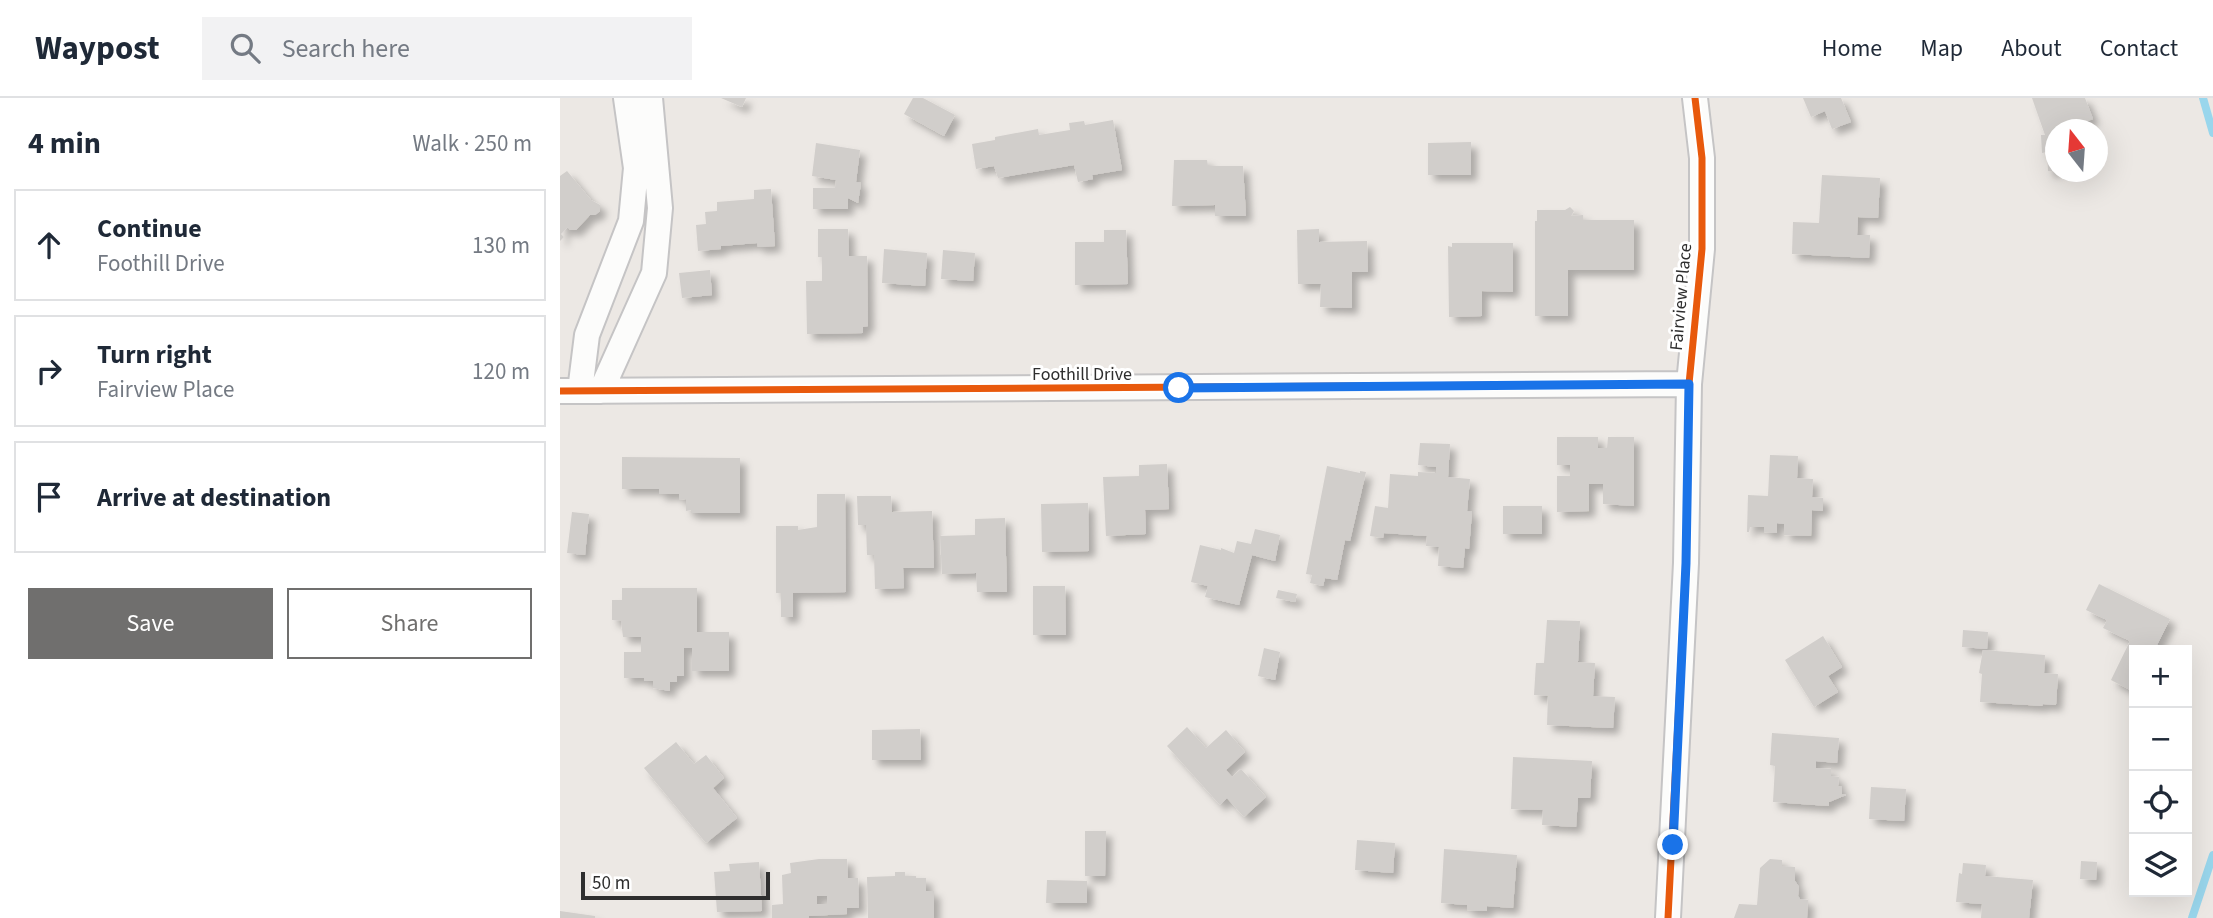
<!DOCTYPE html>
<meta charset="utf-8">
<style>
body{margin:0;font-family:"Source Sans 3",sans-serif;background:#f2f2f3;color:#1f2937}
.controls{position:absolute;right:21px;bottom:21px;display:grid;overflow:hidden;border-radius:0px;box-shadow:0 7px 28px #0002}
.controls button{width:63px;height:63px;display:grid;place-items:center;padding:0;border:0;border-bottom:2px solid #e0e1e3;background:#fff;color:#1f2937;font:35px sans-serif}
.compass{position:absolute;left:1485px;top:21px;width:63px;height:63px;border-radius:50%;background:#fff;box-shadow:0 7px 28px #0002;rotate:343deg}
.scale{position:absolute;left:21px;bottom:18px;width:189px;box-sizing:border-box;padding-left:7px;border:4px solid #2e2e2e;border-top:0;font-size:19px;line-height:24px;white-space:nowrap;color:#2e2e2e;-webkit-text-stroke:5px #fff;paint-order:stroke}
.stop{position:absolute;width:21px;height:21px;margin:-16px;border:5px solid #1a73e8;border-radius:50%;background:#fff}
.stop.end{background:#1a73e8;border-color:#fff;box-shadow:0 2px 7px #0008}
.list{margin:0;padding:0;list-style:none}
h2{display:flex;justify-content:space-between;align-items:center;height:91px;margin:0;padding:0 28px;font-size:30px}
h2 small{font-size:23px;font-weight:400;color:#747a83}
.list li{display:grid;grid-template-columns:46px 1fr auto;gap:21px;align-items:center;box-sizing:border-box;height:112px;margin:0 14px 14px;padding:0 14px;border:2px solid #e0e1e3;border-radius:0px}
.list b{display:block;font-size:26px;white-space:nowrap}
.list p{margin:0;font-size:23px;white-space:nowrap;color:#747a83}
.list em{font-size:23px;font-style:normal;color:#747a83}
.actions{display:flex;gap:14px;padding:21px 28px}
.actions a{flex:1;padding:16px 0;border:2px solid #706f6e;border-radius:0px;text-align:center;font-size:24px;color:#706f6e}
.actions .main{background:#706f6e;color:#fff}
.icon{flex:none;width:38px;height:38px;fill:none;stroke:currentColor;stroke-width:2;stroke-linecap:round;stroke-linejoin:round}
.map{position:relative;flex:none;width:1653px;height:820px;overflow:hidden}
header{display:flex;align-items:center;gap:42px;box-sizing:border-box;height:98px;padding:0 35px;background:#fff;border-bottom:2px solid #e0e1e3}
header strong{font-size:33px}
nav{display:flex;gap:38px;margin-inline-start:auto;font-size:24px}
.search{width:490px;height:63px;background:#f2f2f3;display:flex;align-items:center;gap:18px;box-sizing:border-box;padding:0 24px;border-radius:0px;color:#747a83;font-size:26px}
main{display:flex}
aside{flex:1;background:#fff}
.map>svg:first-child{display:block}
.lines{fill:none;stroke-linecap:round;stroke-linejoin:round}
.stream{stroke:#99d6ec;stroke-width:8}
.building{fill:#d1cecb;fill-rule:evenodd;filter:url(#shadow)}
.minor-casing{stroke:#c5c4c5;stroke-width:28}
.minor{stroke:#fcfcfb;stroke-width:24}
.cycleway-casing{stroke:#fff;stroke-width:11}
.cycleway{stroke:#e8590c;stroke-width:7}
.route{stroke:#1a73e8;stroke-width:9}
.labels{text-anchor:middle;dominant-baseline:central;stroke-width:6;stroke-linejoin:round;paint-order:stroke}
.street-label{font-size:18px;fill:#2e2e2e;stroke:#fff}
</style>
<header>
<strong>Waypost</strong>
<div class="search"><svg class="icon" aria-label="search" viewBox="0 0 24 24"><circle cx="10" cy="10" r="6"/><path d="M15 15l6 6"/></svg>Search here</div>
<nav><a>Home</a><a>Map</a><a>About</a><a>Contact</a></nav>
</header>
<main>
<aside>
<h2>4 min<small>Walk · 250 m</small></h2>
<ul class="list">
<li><svg class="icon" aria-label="ahead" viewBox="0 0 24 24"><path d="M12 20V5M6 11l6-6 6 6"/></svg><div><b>Continue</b><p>Foothill Drive</p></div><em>130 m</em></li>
<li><svg class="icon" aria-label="right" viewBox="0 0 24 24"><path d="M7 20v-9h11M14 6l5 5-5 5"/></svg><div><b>Turn right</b><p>Fairview Place</p></div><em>120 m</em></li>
<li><svg class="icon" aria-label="arrive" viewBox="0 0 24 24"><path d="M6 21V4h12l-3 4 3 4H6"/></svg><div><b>Arrive at destination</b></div></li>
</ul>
<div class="actions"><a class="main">Save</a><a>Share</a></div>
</aside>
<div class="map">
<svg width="1653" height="820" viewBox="0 0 1653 820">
<defs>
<filter id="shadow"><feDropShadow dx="6" dy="6" stdDeviation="3.5" flood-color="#0004"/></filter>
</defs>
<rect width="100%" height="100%" fill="#ece8e4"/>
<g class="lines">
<path class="stream" d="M1643,0L1653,35
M1632,820L1653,757"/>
</g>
<path class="building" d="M161,0H186L182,9Z
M353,0H363L395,17L384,38L344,16Z
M1243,0H1281L1291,24L1272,31L1265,13L1251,19Z
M1472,0H1525L1533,21L1514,28L1515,32H1496V73H1488L1487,54L1482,55L1481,37H1485Z
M553,22L562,72L532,77L533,81L518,84L514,67L438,80L434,68L416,71L412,46L435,42V39L478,31L479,37L510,32L509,25L524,23L525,27Z
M911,44V77H868V45Z
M256,45L300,52L296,84L301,85L298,105L288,100V111H253V90H275L276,82L252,78Z
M614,62H647L648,68H683L686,118H655V107L612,108Z
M7,73L31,102L40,107V113L35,117H30L16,132H10L8,129L1,136L4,139L0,143V78Z
M1262,77L1320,80L1318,120L1298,119L1297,137H1310L1309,160L1232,156L1233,124L1259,125Z
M211,91L215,148L198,149L197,145L161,148V151L138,153L136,127L146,126L145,114L157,113V104L194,101V92Z
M1010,109L1014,113L1011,118L1023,117V122H1074V172H1008V218H975V123H977V112H1005Z
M258,131H288L289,158H307L308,228L303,229V235L247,236L246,183H262V159H258Z
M759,131V144L807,143L808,174H792V210L760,209L761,186H738L737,132Z
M544,132H566L568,186L515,187V144H544Z
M892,145H953V194L922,193V218L889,219L888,148L892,149Z
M324,151L367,155L365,188L322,185Z
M383,152L415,155L413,183L381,181Z
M150,172L152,197L122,200L119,175Z
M997,339H1038V350H1047L1048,339H1074V408L1043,406V386H1029V413L997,414V378H1010V367H997Z
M860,345L890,346L888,379L910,381L907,413L912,414L909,451L905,450L903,470L878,468L879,449L866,448L867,438L824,435L823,440L810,438L815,408L828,410L830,376L858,378V374L876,375V369L858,367Z
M1210,357L1238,358L1237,380L1253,381L1252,399L1263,400V413L1252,412L1251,438L1224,437V426L1217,425V435L1204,434V429H1190L1189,434H1187L1188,397L1208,398Z
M62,359L180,360V415H131V412L126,413V401L119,402V396H99V391H62Z
M607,366L609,411L585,412L586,436L546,438L543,379L579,378V367Z
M767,368L800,375V373L806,374L790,443L785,442L777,482L765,480L763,488L750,485L752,477L746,476Z
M257,396H285L286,494L233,495V519H221V495H216V428H238V432L257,429Z
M297,398H331L332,414L372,413L374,470H343L344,490L315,491L314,457H307L306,427H298Z
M528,405L529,453L482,454L481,406Z
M943,408H982V436H943Z
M12,414L29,416L25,457L7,455Z
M445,420L447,494H417L416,475L382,476L380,438L415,437V421Z
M695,431L720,437L715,463L692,457L679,507L645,499L648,488L631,484L640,447L661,452V450L674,455L677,443L691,446Z
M1539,486L1610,521L1596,549L1603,552H1574V594L1551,582L1570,543L1543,530L1547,522L1526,512Z
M473,488H505L506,537H473Z
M62,490H137V534H169V573H132V550H124V578H117V584H110V593L93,590V583H84V580H64V554H81V539H63L61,523L52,522V502H62Z
M718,492L737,496L735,504L716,500Z
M987,522L1020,523L1018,564L1035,565L1033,598L1055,599L1053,630L987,627L988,598L974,597L976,565H984Z
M1403,532L1428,534L1427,551L1402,549Z
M1263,538L1282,569L1268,578L1278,594L1254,609L1225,562Z
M704,550L720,554L715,582L698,578Z
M1423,552L1485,557L1484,575L1498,576L1496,607L1483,606L1482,608L1420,604L1422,576L1419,575Z
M627,629L646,650L666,632L685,654L666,672L672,679L681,671L706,699L684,719L667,700L660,707L607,648Z
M360,631L361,662H312V632Z
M1212,635L1279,640L1277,665L1256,663V670L1271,671V678L1279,679L1278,688H1282V696L1286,697L1269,704V708L1213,704L1215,668L1210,667Z
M116,644L134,666L146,657L164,680L153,690L177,720L146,745L84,670Z
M953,659L1032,663L1030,700H1018L1016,729L982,727L983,712L951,711Z
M1311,689L1346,691L1344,723L1309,721Z
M525,733H546L545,778H525Z
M797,742L835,745L833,775L795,772Z
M884,751L957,757L953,810L927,808V813L907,812V807L881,805Z
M259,761H287L288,780H298L299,810H287V816L249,818V820H212V807L223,806L222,777L231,775L230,765ZM257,798H267V806H257Z
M1210,761L1222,762V768L1235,769V783L1239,789L1238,798L1240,801L1248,802L1247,820H1174L1179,806L1197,807L1200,770Z
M1521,763L1537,764L1536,782L1520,781Z
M199,764L202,813L157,814L154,774L170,773L169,766Z
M1403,765L1426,767L1425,778L1473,782L1469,820H1421L1422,806L1396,804L1399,775L1402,776Z
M335,774H345V778H356V780H366V793H374V820H308L307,779L335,778Z
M487,782L527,783V805H486Z
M0,813L35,818V820H0Z"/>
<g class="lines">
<g class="minor-casing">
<path id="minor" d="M0,293L1129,286
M20,293L27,237L71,123L76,70L66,0
M41,293L94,175L100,110L90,0
M1108,820L1126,465L1129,286L1142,151V60L1135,0"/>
</g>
<use href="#minor" class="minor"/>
<g class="cycleway-casing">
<path id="cycleway" d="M0,293L1129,286
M1108,820L1126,465L1129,286L1142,151V60L1135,0"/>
</g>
<use href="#cycleway" class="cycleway"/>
</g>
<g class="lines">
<path class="route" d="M619,290L1129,286L1126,465L1113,747"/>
</g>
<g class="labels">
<g class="street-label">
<text transform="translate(1121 199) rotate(-85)">Fairview Place</text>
<text x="522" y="276">Foothill Drive</text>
</g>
</g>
</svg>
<div class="controls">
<button>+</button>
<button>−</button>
<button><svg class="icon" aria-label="locate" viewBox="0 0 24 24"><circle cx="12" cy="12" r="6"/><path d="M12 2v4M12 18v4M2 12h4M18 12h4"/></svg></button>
<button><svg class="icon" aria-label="layers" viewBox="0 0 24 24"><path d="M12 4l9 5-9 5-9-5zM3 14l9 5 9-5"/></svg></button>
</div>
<svg class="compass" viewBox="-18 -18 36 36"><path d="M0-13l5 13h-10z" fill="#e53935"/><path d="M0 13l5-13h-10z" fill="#747a83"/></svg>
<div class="scale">50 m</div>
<div class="stop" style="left:619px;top:290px"></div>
<div class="stop end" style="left:1113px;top:747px"></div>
</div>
</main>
